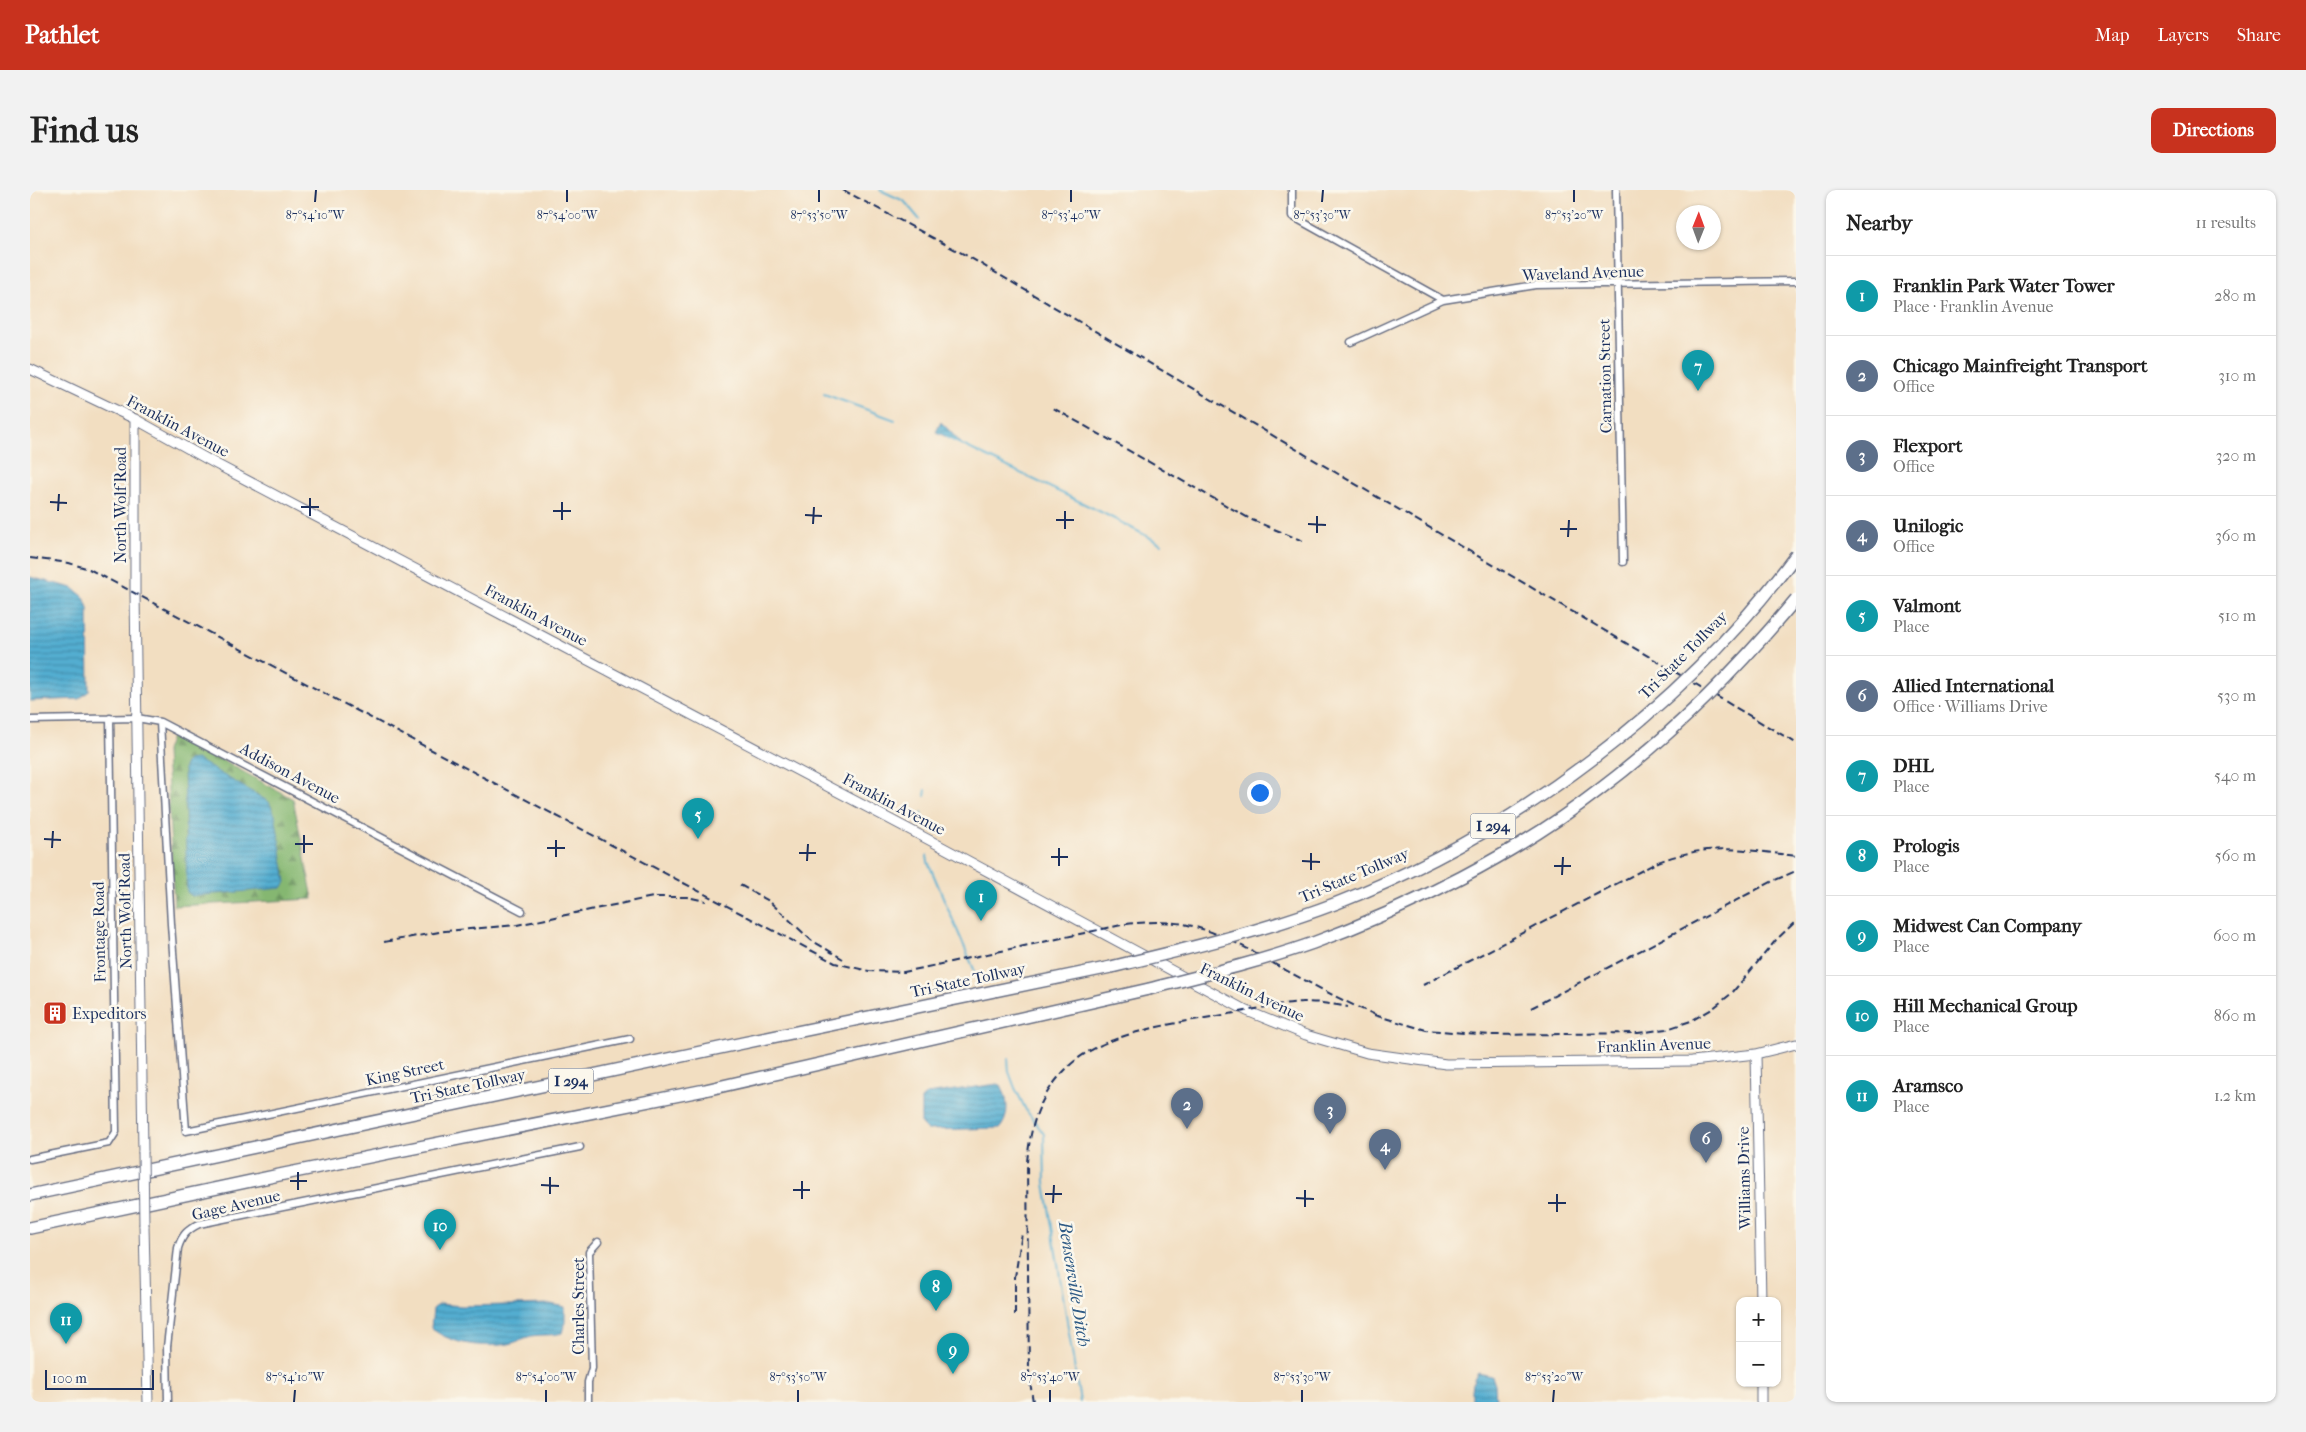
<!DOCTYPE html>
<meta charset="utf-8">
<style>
body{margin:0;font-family:"IM FELL French Canon",serif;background:#f2f2f2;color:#222}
.controls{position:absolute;right:15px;bottom:15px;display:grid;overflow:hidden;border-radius:10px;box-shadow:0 1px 4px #0004}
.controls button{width:45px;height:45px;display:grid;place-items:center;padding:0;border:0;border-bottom:1px solid #e0e0e0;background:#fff;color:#222;font:25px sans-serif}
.compass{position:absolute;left:1646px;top:15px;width:45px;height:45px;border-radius:50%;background:#fff;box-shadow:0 1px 4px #0004;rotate:1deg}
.scale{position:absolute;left:15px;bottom:12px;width:109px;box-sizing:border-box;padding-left:5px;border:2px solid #1b2f5e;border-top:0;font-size:14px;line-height:18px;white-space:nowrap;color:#1b2f5e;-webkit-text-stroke:4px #fbf7ec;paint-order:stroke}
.you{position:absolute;left:1229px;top:602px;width:18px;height:18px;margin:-12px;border:4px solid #fff;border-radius:50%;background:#1a73e8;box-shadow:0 0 0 8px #1a73e833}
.badge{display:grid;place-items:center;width:32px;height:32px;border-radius:50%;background:#c8321e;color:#fff;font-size:16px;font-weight:700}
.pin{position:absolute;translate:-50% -41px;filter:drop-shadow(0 1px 2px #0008)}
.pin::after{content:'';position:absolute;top:26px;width:18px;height:15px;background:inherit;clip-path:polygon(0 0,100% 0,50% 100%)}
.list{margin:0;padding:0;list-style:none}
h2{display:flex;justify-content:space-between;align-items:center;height:65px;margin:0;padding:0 20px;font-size:21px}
h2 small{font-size:16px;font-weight:400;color:#767676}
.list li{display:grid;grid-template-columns:32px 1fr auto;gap:15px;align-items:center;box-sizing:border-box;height:80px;padding:0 20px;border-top:1px solid #e0e0e0}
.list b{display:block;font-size:19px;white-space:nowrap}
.list p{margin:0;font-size:16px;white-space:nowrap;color:#767676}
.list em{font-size:16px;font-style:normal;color:#767676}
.map{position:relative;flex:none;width:1766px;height:1212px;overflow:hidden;border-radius:10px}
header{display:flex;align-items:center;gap:30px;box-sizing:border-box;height:70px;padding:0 25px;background:#c8321e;color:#fff}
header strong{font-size:24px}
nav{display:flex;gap:28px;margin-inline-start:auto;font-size:18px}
.intro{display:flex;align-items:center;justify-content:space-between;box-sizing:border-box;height:120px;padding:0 30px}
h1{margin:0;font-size:35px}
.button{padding:12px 22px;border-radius:10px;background:#c8321e;color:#fff;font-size:18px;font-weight:700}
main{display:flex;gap:30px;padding:0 30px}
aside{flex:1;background:#fff;border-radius:10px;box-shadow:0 1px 4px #0004}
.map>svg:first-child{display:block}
.forest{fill:url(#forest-firs);stroke:#507368}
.water{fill:url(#water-rules);stroke:#376e97}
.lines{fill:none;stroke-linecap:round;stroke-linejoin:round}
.stream{stroke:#53add0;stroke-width:2}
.minor-casing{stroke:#666c81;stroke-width:9}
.secondary-casing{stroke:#666c81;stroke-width:11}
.motorway-casing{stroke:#666c81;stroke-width:14}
.minor{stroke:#fff;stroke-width:6}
.secondary{stroke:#fff;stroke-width:9}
.motorway{stroke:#fff;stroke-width:11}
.rail{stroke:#1b2f5e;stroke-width:2;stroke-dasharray:8 4;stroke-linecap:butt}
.secondary-bridge-casing{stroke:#666c81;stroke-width:11;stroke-linecap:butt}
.motorway-bridge-casing{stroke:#666c81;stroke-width:14;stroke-linecap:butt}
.secondary-bridge{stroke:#fff;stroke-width:9}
.motorway-bridge{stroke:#fff;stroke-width:11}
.ticks{fill:none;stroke:#1b2f5e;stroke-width:2}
.labels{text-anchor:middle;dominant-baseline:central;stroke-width:5;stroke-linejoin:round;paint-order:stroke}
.shield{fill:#fbf7ec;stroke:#5e6b89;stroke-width:1}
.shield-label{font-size:15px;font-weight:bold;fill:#1b2f5e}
.street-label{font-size:16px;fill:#1b2f5e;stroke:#fbf7ec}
.poi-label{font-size:16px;fill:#1b2f5e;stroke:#fbf7ec;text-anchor:start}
.water-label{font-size:18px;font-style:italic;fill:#2f5b86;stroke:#fbf7ec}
.ticks-label{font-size:12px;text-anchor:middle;fill:#1b2f5e;stroke:#fbf7ec;stroke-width:5;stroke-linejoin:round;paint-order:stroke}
</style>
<header>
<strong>Pathlet</strong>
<nav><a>Map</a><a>Layers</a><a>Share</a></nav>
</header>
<div class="intro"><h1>Find us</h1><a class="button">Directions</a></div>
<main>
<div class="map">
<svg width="1766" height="1212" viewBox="0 0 1766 1212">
<defs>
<pattern id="forest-firs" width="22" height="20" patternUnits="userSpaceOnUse" patternTransform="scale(1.25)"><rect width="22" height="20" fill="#85b771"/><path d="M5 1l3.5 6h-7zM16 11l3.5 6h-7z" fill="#6c9560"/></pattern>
<pattern id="water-rules" width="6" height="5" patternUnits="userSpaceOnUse" patternTransform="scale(1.25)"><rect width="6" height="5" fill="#53add0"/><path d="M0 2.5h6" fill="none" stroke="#448dac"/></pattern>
</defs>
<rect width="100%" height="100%" fill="#fbf7ec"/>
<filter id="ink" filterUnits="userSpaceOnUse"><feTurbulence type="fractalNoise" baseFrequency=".02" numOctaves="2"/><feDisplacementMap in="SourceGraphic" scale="10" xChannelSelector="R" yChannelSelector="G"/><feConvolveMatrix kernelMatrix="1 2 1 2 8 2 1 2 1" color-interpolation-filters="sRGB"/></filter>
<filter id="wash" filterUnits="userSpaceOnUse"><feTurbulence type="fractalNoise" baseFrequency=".0096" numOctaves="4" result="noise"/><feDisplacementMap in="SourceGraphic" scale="20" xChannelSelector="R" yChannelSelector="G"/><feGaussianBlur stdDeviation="1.12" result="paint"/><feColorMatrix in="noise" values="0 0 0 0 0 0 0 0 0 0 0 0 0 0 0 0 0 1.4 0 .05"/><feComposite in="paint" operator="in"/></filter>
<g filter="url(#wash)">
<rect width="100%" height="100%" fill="#f2dec1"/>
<path class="forest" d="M141,547L155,550L263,609L283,709L144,716L136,561Z"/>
<path class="water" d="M911,232L932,254L906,242Z
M0,387L43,398L54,407L58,418L59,501L49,509L0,511Z
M166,569L239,612L245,625L256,692L252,698L162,706L157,702L154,577L158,570Z
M967,894L971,895C978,908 980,926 970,938L897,940L891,934V909L897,904Z
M409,1114L432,1116L521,1114L535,1117V1132L532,1143C522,1146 512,1144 501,1146C494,1148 487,1152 479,1154C453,1158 422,1155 401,1138L403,1119Z
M1448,1183L1462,1186L1465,1195L1466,1212H1442C1442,1202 1441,1192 1448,1183Z"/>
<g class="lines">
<path class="stream" d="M850,0L874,11L890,30
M794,204L865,230
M916,247L1071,322L1132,354
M895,606L896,600
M892,623L894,639
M897,666L898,672L949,791
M978,869L979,882L985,898L996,920L1014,944L1015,993L1050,1212"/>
</g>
</g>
<g filter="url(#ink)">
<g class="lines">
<g class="minor-casing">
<path id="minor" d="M1262,0V26L1413,110
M1586,0L1593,372
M1321,152L1413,110L1506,95L1766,91
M0,530L107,528L130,532L492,721
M130,532L141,734L156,941L600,849
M0,969L79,953L86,942L80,528
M138,1212L137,1157L148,1058C152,1045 157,1040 169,1034L550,957
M558,1212V1192L562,1178L559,1062L568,1052"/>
</g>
<g class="secondary-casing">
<path id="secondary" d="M0,179L105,229L186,274L903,652L1217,821L1276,845L1337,863L1416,874L1662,871L1726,864L1766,854
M105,229V404L113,962
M1726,864L1731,1111
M114,1035L118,1212
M1731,1193V1212"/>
</g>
<g class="motorway-casing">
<path id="motorway" d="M0,1005L713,853L1081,777
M0,1038L254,984L675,900L1119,799"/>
</g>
<use href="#minor" class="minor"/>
<use href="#secondary" class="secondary"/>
<use href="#motorway" class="motorway"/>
<path class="rail" d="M813,0L939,67L1766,553
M1023,218L1222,330L1273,351
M0,368L39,373L59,379L805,773L839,781L874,782L1096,734C1115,732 1134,731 1154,734C1187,741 1219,759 1248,776C1282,794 1315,813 1351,827
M710,695L739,711L781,750L813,769
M354,752L415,741L487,735L623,707H657L676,711
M1393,795L1628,672C1679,653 1713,659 1766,666
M1501,818L1743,691L1766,681
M1344,825L1396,840L1461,845L1608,843L1637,839L1661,831L1682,819L1702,803L1746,750L1766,731
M985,1125V1087L992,1043
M1003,1212L999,1184L997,972C1001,932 1009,906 1038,877C1075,840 1156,832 1205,823C1228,819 1250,813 1273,812C1288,812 1303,814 1318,817"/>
<g class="secondary-bridge-casing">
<path id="secondary-bridge" d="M113,962L114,1035"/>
</g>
<g class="motorway-bridge-casing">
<path id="motorway-bridge" d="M1081,777C1157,759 1234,741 1307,713C1485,644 1652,518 1766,365
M1119,799C1174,785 1229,772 1283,753C1379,718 1488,663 1569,600C1642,545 1707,480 1766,409"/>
</g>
<use href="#secondary-bridge" class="secondary-bridge"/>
<use href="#motorway-bridge" class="motorway-bridge"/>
</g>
</g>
<path class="ticks" d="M285,12L286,0M537,12V0M789,12V0M1041,12V0M1292,12L1293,0M1544,12V0M20,312L37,313M271,317H289M28,321L29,304M523,321H541M775,325L792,326M280,326V308M532,330V312M1026,330H1044M783,334L784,317M1278,334L1296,335M1035,339V321M1530,339H1547M1287,343V326M1538,347L1539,330M14,649L31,650M265,654H283M22,658L23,641M517,658H535M274,663V645M769,663H786M526,667V650M1021,667H1038M777,671L778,654M1272,671L1290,672M1029,676V658M1524,676H1541M1281,680V663M1532,685L1533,667M260,991H277M511,995L529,996M268,1000V982M763,1000H780M520,1004V987M1015,1004H1032M1266,1008L1284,1009M772,1009V991M1023,1013L1024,995M1518,1013H1536M1275,1017V1000M1527,1022V1004M264,1212L265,1200M516,1212V1200M768,1212V1200M1020,1212V1200M1272,1212V1200M1523,1212L1524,1200"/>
<defs>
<g id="building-square" transform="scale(1.25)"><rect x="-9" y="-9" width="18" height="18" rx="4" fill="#c8321e" stroke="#fbf7ec"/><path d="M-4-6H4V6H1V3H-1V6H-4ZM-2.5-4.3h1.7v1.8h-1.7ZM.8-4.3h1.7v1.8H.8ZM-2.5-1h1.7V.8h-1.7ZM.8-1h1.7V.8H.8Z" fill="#fff"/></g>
</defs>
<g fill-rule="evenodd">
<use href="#building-square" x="25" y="823"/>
</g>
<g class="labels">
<g class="shield">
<rect x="1440.5" y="623.5" width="45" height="25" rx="4"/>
<rect x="518.5" y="878.5" width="45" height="25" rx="4"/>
</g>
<g class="shield-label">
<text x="1463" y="636">I 294</text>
<text x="541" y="891">I 294</text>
</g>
<g class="street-label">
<text transform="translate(1553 83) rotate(-2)">Waveland Avenue</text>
<text transform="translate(1575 186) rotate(-91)">Carnation Street</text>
<text transform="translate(148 236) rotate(28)">Franklin Avenue</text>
<text transform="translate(90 315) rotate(-90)">North Wolf Road</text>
<text transform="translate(506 425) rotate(28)">Franklin Avenue</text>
<text transform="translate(1653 465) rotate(-45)">Tri-State Tollway</text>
<text transform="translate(260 583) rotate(28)">Addison Avenue</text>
<text transform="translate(864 614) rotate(28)">Franklin Avenue</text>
<text transform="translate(1324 685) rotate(-23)">Tri-State Tollway</text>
<text transform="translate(95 721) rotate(-91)">North Wolf Road</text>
<text transform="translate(69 742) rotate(-91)">Frontage Road</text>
<text transform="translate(938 790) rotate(-12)">Tri-State Tollway</text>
<text transform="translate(1222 802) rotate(26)">Franklin Avenue</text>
<text transform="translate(1624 855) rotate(-2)">Franklin Avenue</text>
<text transform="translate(375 882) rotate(-12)">King Street</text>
<text transform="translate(438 896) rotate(-12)">Tri-State Tollway</text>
<text transform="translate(1714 988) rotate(-91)">Williams Drive</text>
<text transform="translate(206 1015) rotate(-13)">Gage Avenue</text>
<text transform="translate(548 1116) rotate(-90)">Charles Street</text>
</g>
<g class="poi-label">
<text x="42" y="823">Expeditors</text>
</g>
<g class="water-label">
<text transform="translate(1044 1094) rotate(81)">Bensenville Ditch</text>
</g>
</g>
<g class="ticks-label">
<text x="285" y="29">87°54'10"W</text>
<text x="537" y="29">87°54'00"W</text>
<text x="789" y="29">87°53'50"W</text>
<text x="1041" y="29">87°53'40"W</text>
<text x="1292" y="29">87°53'30"W</text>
<text x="1544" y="29">87°53'20"W</text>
<text x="265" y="1191">87°54'10"W</text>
<text x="516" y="1191">87°54'00"W</text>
<text x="768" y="1191">87°53'50"W</text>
<text x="1020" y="1191">87°53'40"W</text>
<text x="1272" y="1191">87°53'30"W</text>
<text x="1524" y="1191">87°53'20"W</text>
</g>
</svg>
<div class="controls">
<button>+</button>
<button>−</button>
</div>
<svg class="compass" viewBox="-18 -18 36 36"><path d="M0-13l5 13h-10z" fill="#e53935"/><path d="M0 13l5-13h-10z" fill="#767676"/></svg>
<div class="scale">100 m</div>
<div class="you"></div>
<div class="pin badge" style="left:951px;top:731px;background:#0f9aa8">1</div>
<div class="pin badge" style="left:1157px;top:939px;background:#5c6f8a">2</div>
<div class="pin badge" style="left:1300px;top:944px;background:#5c6f8a">3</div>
<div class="pin badge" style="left:1355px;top:980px;background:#5c6f8a">4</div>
<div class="pin badge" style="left:668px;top:649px;background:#0f9aa8">5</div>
<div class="pin badge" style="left:1676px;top:973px;background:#5c6f8a">6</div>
<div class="pin badge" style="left:1668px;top:201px;background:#0f9aa8">7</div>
<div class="pin badge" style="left:906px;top:1121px;background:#0f9aa8">8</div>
<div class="pin badge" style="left:923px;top:1184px;background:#0f9aa8">9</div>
<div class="pin badge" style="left:410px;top:1060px;background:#0f9aa8">10</div>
<div class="pin badge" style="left:36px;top:1154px;background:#0f9aa8">11</div>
</div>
<aside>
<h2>Nearby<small>11 results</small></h2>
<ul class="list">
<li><span class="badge" style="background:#0f9aa8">1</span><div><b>Franklin Park Water Tower</b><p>Place · Franklin Avenue</p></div><em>280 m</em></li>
<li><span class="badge" style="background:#5c6f8a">2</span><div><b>Chicago Mainfreight Transport</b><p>Office</p></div><em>310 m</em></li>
<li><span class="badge" style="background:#5c6f8a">3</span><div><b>Flexport</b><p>Office</p></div><em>320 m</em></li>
<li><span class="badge" style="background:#5c6f8a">4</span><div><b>Unilogic</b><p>Office</p></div><em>360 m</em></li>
<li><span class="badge" style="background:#0f9aa8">5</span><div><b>Valmont</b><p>Place</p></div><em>510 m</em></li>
<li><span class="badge" style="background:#5c6f8a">6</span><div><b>Allied International</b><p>Office · Williams Drive</p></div><em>530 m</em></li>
<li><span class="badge" style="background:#0f9aa8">7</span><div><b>DHL</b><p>Place</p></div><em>540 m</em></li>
<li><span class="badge" style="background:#0f9aa8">8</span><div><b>Prologis</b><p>Place</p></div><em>560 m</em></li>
<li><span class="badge" style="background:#0f9aa8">9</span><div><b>Midwest Can Company</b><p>Place</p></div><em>600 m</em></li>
<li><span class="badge" style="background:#0f9aa8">10</span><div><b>Hill Mechanical Group</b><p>Place</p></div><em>860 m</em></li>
<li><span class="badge" style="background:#0f9aa8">11</span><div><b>Aramsco</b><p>Place</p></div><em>1.2 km</em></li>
</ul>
</aside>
</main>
